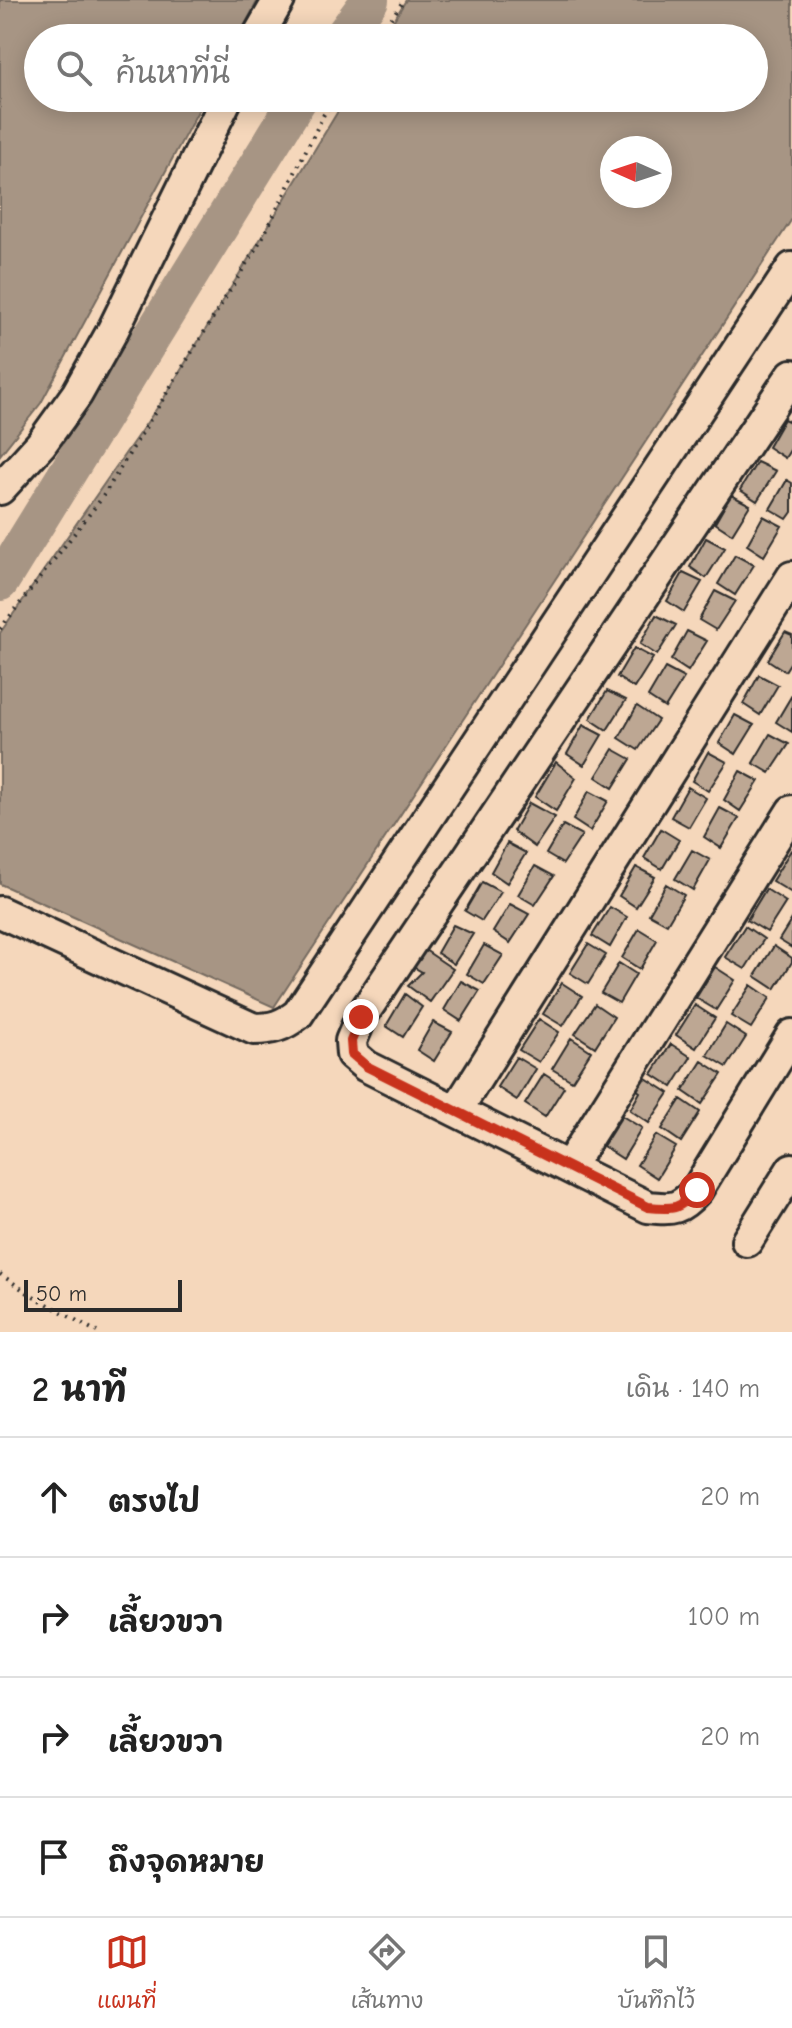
<!DOCTYPE html>
<html lang="th">
<meta charset="utf-8">
<style>
body{margin:0;font-family:"Comic Neue","Playpen Sans Thai",sans-serif;background:#f2f2f2;color:#222}
.compass{position:absolute;left:600px;top:136px;width:72px;height:72px;border-radius:50%;background:#fff;box-shadow:0 4px 20px #0003;rotate:273deg}
.scale{position:absolute;left:24px;bottom:20px;width:158px;box-sizing:border-box;padding-left:8px;border:4px solid #2b2b2b;border-top:0;font-size:22px;line-height:28px;white-space:nowrap;color:#2b2b2b;-webkit-text-stroke:6px #f5d7bb;paint-order:stroke}
.stop{position:absolute;width:24px;height:24px;margin:-18px;border:6px solid #c8321e;border-radius:50%;background:#fff}
.stop.end{background:#c8321e;border-color:#fff;box-shadow:0 2px 8px #0008}
.list{margin:0;padding:0;list-style:none}
h2{display:flex;justify-content:space-between;align-items:center;height:104px;margin:0;padding:0 32px;font-size:34px}
h2 small{font-size:26px;font-weight:400;color:#767676}
.list li{display:grid;grid-template-columns:52px 1fr auto;gap:24px;align-items:center;box-sizing:border-box;height:120px;padding:0 32px;border-top:2px solid #e0e0e0}
.list b{display:block;font-size:30px;white-space:nowrap}
.list em{font-size:26px;font-style:normal;color:#767676}
.icon{flex:none;width:44px;height:44px;fill:none;stroke:currentColor;stroke-width:2;stroke-linecap:round;stroke-linejoin:round}
.map{position:relative;flex:none;width:792px;height:1332px;overflow:hidden}
.search{position:absolute;background:#fff;box-shadow:0 4px 20px #0003;left:24px;right:24px;top:24px;height:88px;display:flex;align-items:center;gap:20px;box-sizing:border-box;padding:0 28px;border-radius:44px;color:#767676;font-size:30px}
.sheet{height:584px;background:#fff}
nav{display:flex;justify-content:space-around;align-items:center;box-sizing:border-box;height:112px;border-top:2px solid #e0e0e0;background:#fff;font-size:22px;color:#767676}
nav a{display:grid;justify-items:center;gap:4px}
nav .on{color:#c8321e}
.map>svg:first-child{display:block}
.water{fill:#a79584;stroke:#756b60;stroke-width:2;fill-rule:evenodd}
.lines{fill:none;stroke-linecap:round;stroke-linejoin:round}
.river{stroke:#a79584;stroke-width:38}
.building{fill:#bda793;stroke:#2b2b2b;stroke-width:2}
.minor-casing{stroke:#2b2b2b;stroke-width:36}
.path{stroke:#2b2b2b;stroke-width:4;stroke-dasharray:2 6;stroke-linecap:butt}
.minor{stroke:#f5d7bb;stroke-width:30}
.route{stroke:#c8321e;stroke-width:10}
</style>
<div class="map">
<svg width="792" height="1332" viewBox="0 0 792 1332">
<rect width="100%" height="100%" fill="#f5d7bb"/>
<filter id="ink" filterUnits="userSpaceOnUse"><feTurbulence type="fractalNoise" baseFrequency=".0125" numOctaves="2"/><feDisplacementMap in="SourceGraphic" scale="16" xChannelSelector="R" yChannelSelector="G"/><feConvolveMatrix kernelMatrix="1 2 1 2 8 2 1 2 1" color-interpolation-filters="sRGB"/></filter>
<g filter="url(#ink)">
<path class="water" d="M0,0H258L238,38H38V98H205L41,403L0,455Z
M406,0H792V219L274,1007L0,884V633L164,398L346,98H754V38H383ZM612,148H660V196H612Z"/>
<g class="lines">
<path class="river" d="M342,38L370,0
M0,582L299,98"/>
</g>
<path class="building" d="M784,419L792,423V447L785,458L768,447Z
M757,462L776,471L757,501L740,490Z
M787,480L792,483V512L787,519L770,509Z
M731,495L750,505L732,534L715,523Z
M763,516L782,526L764,556L747,545Z
M706,538L725,548L706,578L690,567Z
M735,555L754,565L735,595L718,584Z
M683,573L702,582L684,612L667,601Z
M715,591L735,601L716,630L699,620Z
M656,615L676,625L657,655L640,644Z
M687,631L707,641L688,671L671,660Z
M785,632L792,635V660L785,671L768,660Z
M634,648L653,658L634,688L617,677Z
M665,668L684,678L665,708L648,697Z
M759,675L778,685L760,715L743,704Z
M607,691L626,700L607,730L590,719Z
M792,695V732L776,722Z
M637,706L658,720L638,750L619,738Z
M735,715L754,725L736,754L719,743Z
M583,725L602,735L584,765L567,754Z
M770,734L789,744L770,773L753,763Z
M613,749L631,759L613,788L596,777Z
M708,752L727,762L708,791L692,781Z
M556,762L576,778L556,811L535,797Z
M740,771L759,781L740,811L724,800Z
M688,787L706,798L689,827L671,817Z
M589,791L608,801L590,831L573,820Z
M529,803L555,817L535,847L513,831Z
M720,808L739,818L721,848L704,837Z
M563,825L582,835L563,864L546,854Z
M661,829L679,840L662,869L644,858Z
M507,843L526,853L507,883L491,872Z
M692,850L710,860L693,890L675,879Z
M791,850L792,851V893L772,881Z
M535,866L554,876L535,905L518,895Z
M636,867L655,877L636,907L619,896Z
M482,882L501,892L482,921L465,911Z
M666,884L684,895L667,924L649,914Z
M766,889L786,902L767,932L747,920Z
M510,904L529,914L510,943L493,932Z
M610,907L627,917L610,947L592,936Z
M792,919V948L779,940Z
M453,925L473,934L454,964L437,953Z
M745,926L764,939L745,969L725,957Z
M639,929L657,940L640,969L622,958Z
M588,944L606,955L588,984L570,973Z
M484,945L503,955L484,984L467,974Z
M419,946L453,969L430,1002L408,986L422,972L408,964Z
M774,946L792,958V962L775,989L755,976Z
M619,963L636,974L619,1003L601,993Z
M715,967L735,980L716,1010L696,998Z
M461,981L480,991L461,1021L444,1010Z
M562,983L582,996L563,1026L543,1014Z
M751,985L770,998L751,1028L731,1016Z
M405,994L422,1007L403,1037L386,1026Z
M595,1004L614,1017L595,1047L575,1034Z
M695,1005L715,1018L696,1048L676,1035Z
M539,1019L559,1032L539,1062L519,1050Z
M433,1022L452,1032L434,1061L417,1050Z
M726,1024L746,1037L727,1067L707,1055Z
M571,1038L591,1051L572,1081L552,1069Z
M671,1044L691,1057L672,1087L652,1074Z
M516,1057L536,1069L517,1100L497,1087Z
M702,1061L722,1074L702,1104L683,1091Z
M635,1071L669,1093L649,1123L630,1110L640,1092L628,1083Z
M544,1074L564,1087L545,1117L525,1104Z
M681,1099L700,1112L681,1142L662,1129Z
M622,1116L642,1128L623,1159L603,1146Z
M656,1135L676,1147L657,1178L637,1165Z"/>
<g class="lines">
<g class="minor-casing">
<path id="minor" d="M257,38L279,0
M792,375L361,1017L351,1041L352,1054L366,1066L648,1207C674,1210 680,1209 697,1190L792,1035
M0,489L41,444L77,394L113,330L227,98
M0,912L254,1029C272,1029 283,1026 298,1014L792,268
M456,1111L792,577
M569,1167L792,811
M747,1241L792,1169"/>
</g>
<path class="path" d="M377,38L404,0
M0,629L102,498L264,235L324,114L336,98
M0,1274L28,1293L97,1332"/>
<use href="#minor" class="minor"/>
</g>
</g>
<g class="lines" filter="url(#ink)">
<path class="route" d="M361,1017L351,1041L352,1054L366,1066L648,1207C674,1210 680,1209 697,1190"/>
</g>
</svg>
<svg class="compass" viewBox="-18 -18 36 36"><path d="M0-13l5 13h-10z" fill="#e53935"/><path d="M0 13l5-13h-10z" fill="#767676"/></svg>
<div class="scale">50 m</div>
<div class="stop" style="left:697px;top:1190px"></div>
<div class="stop end" style="left:361px;top:1017px"></div>
<div class="search"><svg class="icon" aria-label="search" viewBox="0 0 24 24"><circle cx="10" cy="10" r="6"/><path d="M15 15l6 6"/></svg>ค้นหาที่นี่</div>
</div>
<section class="sheet">
<h2>2 นาที<small>เดิน · 140 m</small></h2>
<ul class="list">
<li><svg class="icon" aria-label="ahead" viewBox="0 0 24 24"><path d="M12 20V5M6 11l6-6 6 6"/></svg><div><b>ตรงไป</b></div><em>20 m</em></li>
<li><svg class="icon" aria-label="right" viewBox="0 0 24 24"><path d="M7 20v-9h11M14 6l5 5-5 5"/></svg><div><b>เลี้ยวขวา</b></div><em>100 m</em></li>
<li><svg class="icon" aria-label="right" viewBox="0 0 24 24"><path d="M7 20v-9h11M14 6l5 5-5 5"/></svg><div><b>เลี้ยวขวา</b></div><em>20 m</em></li>
<li><svg class="icon" aria-label="arrive" viewBox="0 0 24 24"><path d="M6 21V4h12l-3 4 3 4H6"/></svg><div><b>ถึงจุดหมาย</b></div></li>
</ul>
</section>
<nav>
<a class="on"><svg class="icon" aria-label="map" viewBox="0 0 24 24"><path d="M3 6l6-2 6 2 6-2v14l-6 2-6-2-6 2zM9 4v14M15 6v14"/></svg>แผนที่</a>
<a><svg class="icon" aria-label="directions" viewBox="0 0 24 24"><path d="M12 3l9 9-9 9-9-9zM9 14v-3h6M13 9l2 2-2 2"/></svg>เส้นทาง</a>
<a><svg class="icon" aria-label="saved" viewBox="0 0 24 24"><path d="M7 4h10v16l-5-4-5 4z"/></svg>บันทึกไว้</a>
</nav>
